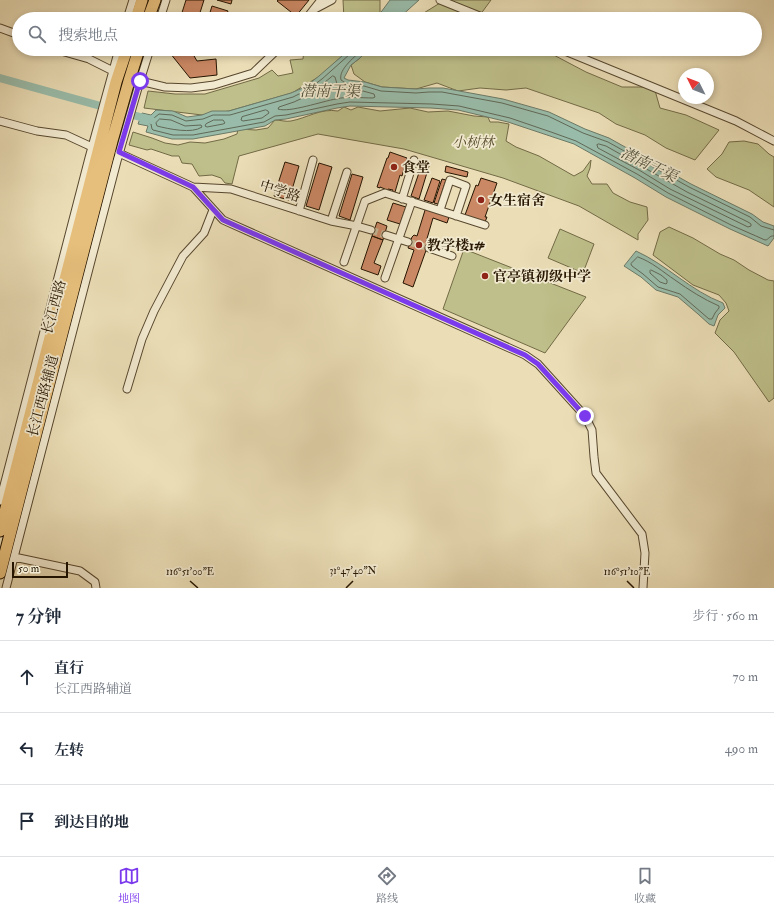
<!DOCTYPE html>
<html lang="zh">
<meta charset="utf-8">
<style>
body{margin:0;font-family:"IM FELL Double Pica","Noto Serif SC",serif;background:#f6f6f7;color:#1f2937}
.compass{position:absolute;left:678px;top:68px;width:36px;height:36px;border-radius:50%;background:#fff;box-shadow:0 2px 6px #0003;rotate:312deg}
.scale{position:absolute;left:12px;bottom:10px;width:56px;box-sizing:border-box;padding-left:4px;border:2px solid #261501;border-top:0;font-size:11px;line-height:14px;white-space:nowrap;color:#261501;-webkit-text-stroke:3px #f2ead0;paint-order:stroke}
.stop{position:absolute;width:12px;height:12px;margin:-9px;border:3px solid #7c3aed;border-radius:50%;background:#fff}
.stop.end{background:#7c3aed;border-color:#fff;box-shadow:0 1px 4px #0008}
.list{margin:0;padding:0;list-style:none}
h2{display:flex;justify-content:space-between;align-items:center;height:52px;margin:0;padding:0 16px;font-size:17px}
h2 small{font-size:13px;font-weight:400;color:#747a83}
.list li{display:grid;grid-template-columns:26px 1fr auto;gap:12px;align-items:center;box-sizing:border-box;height:72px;padding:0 16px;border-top:1px solid #e0e1e3}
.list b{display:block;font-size:15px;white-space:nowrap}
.list p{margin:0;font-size:13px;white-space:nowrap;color:#747a83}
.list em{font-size:13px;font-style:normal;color:#747a83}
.icon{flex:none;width:22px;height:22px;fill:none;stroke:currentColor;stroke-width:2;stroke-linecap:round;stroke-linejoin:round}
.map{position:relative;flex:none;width:774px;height:588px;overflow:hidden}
.search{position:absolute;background:#fff;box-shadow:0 2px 6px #0003;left:12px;right:12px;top:12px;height:44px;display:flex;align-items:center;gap:10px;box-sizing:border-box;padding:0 14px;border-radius:22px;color:#747a83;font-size:15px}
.sheet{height:268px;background:#fff}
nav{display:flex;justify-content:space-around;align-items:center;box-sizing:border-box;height:56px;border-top:1px solid #e0e1e3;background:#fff;font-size:11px;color:#747a83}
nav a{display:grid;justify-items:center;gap:2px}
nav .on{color:#7c3aed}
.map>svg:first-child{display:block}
.green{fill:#bebf8a;stroke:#726a46}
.water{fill:#99bcaa;stroke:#6b7966}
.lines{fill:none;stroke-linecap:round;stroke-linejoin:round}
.shore{stroke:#606856;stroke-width:1}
.canal{stroke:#99bcaa;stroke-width:8}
.building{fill:#ca8864;stroke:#261501}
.minor-tunnel{stroke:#c4b693;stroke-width:7;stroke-dasharray:7 3.5;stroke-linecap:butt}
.minor-casing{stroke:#57472e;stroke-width:9}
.highway-casing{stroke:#261501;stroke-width:13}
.minor{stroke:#f2ead0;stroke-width:7}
.highway{stroke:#e6bf7c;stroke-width:11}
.route{stroke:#7c3aed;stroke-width:5}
.ticks{fill:none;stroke:#261501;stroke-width:1.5}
.poi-dot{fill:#8f2418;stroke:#f2ead0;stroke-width:1.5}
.labels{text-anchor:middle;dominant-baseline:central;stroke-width:3.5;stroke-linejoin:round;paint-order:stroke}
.park-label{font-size:14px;font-style:italic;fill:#5b5031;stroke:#f2ead0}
.poi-label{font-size:14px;font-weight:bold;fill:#261501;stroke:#f2ead0;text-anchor:start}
.street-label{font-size:14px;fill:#261501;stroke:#f2ead0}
.water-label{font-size:15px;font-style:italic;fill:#4e4f3c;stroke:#f2ead0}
.ticks-label{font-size:10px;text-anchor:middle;fill:#261501;stroke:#f2ead0;stroke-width:3.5;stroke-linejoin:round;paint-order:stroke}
</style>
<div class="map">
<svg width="774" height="588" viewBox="0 0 774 588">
<rect width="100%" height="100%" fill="#ebdeb7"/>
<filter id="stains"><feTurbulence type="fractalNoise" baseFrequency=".005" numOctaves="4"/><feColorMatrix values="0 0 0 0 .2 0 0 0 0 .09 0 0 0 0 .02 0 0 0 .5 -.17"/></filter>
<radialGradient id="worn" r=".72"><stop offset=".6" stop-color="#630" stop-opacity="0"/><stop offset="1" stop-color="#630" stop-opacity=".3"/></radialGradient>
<path class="green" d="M343,0H380V14L375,19H344Z
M443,0H491L480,15L469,19H414L440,3Z
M304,49H350L320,76L292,93L229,111L202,115L144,108L148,91L175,94H205L259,78L272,70L278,76L293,73L290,60L303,59Z
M368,49H526L548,52L586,72L622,87H654L660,108L686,115L719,130L695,160L666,148L645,135L616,124L599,113L526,88L506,90L480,88L458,91L437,83L416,89L382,87L365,82L354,74L351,65L360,58Z
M344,107L351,110L358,107L380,111L410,108L428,112L448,111L474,116L488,117L490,122H498L509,124L506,141L516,147L539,156L574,176L583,171L591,160L590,168L587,176L592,184H607L613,193L630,202L647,207L648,220L638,234V240L579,206L503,178L404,149L318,134L239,156L232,184L225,183L221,178L212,175L199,176L192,164L182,163L179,156H172L151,149L147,150L129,145L133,132L152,138L165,143L178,145L190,142L205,143L224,139L237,134L238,129L256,130L268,128L275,120C280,120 286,122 291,121C307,118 321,108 338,111Z
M744,141L758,144L769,154L774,157V207L749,190L716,177L707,169L722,154L729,142Z
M669,227L693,238L720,254L734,260L749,270L768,280L774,281V398L769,402L734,352L715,333L720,320L729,311L726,303L719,295L693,285L653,255L660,232Z
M560,229L594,244L583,273L548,258Z
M464,249L586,297L545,353L443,309Z"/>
<path class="water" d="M390,0H419L398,19H376Z
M350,49H368L360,58L351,65L344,78L348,80L365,82L382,87L416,89L429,88H443L503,99L549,112L585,129L609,138L691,184L752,214L763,222L774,226V238L768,246L730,229L666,197L635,178L574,144L508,122L458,110L431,108L350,106L337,108L286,119L275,120L265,126L193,139H172L146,132L148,126L138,124L142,113L151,115L156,110L173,111L187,117L202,115L212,111H229L291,93L305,87L319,76Z
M636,251C667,265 691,291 723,303L725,308L718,315L714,326L709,324L698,314L678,297L656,290L641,277L624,266Z"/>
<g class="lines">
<path class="shore" d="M352,49L350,54L322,79L307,90L293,97L230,115H213L203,119L186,121L172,115L159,114L154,118L149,119L148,122L151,124L152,129L153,130L173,135H193L264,122L275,116L286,115L337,104L350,102L432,104L459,106L510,118L551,132L576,141L637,174L668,193L731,225L765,240C769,240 769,235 774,236
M363,49C356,56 338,69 341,80L347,84L364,86L381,91L416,93L429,92H442L502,103L548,116L583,133L608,142L689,187L750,217L761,226L774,230
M333,76L335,77L337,84L344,89L363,91L374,94L375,97L373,98C361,98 348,96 336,99C323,101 289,113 278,109L279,107L294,102L309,95Z
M266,110L268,111L269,113L262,118L243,121L241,120L242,117Z
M160,119L171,120L185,126L201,125L202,127C192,134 169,129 157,126L156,123Z
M214,120H223L225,123L223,124L207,127L205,126L206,124Z
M599,144L606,146L687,192L748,222L751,224V226L748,227L670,189L639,170L598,148L597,145Z
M638,257C652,262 663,272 675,280C689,290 703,299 719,306V308L715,313L712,319H709L680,294L658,287L643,274L632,266L631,264Z
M651,270L661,275L667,280V283L666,284L660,282L650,273V271Z"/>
<path class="canal" d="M0,78L151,120"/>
</g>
<path class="building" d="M186,0H204L198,19H180Z
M217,0H232L231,4Z
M278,0H309L296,16L277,1Z
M212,6L228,11L225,19H208Z
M171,49H190L197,61L216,59L217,75L190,78L170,53Z
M199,49H216L214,55L198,52Z
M390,152L407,158L402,176L400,175L395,192H392L393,190L388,189V191L384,190L385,189L380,187V188L377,187L387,158H388Z
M285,162L299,166L289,200L274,196Z
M319,163L332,167L319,210L306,206Z
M422,164L429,166L419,199L411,196Z
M446,166L468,172L467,177L445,172Z
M352,174L363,177L350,220L339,216Z
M432,178L440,181L433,203L424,200Z
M481,178L497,183L485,217H487L485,222L465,215L476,185L478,186Z
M442,179L446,180L438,204L434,203Z
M393,203L406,207L400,224L387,220Z
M426,207L450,214L447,223L433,218L426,242H429L413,287L403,283L414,250L408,248L412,237L414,235L417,236Z
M377,222L387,226L383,240L372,236Z
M372,236L383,240L374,263L381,266L378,275L361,269Z"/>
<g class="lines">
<path class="minor-tunnel" d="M371,230L386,235
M408,242L429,248"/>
<g class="minor-casing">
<path id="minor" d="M440,0L487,19
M315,9L332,0
M127,19L133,0
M160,19L166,0
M306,19L321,0
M0,28L19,35
M54,49L89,59L113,71
M560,49L736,121L774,141
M140,81L165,87L191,88L214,85L253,73L278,49
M0,121L37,131L66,135L92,147
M119,153L193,187L223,220L525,355L538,364L585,416L592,430L594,457L596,473L642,534L645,553L643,588
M193,187L231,189L331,221L357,226L371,230
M402,199L414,160
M440,210L450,180L466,186L456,216
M299,211L313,160
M331,221L347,172
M386,235L408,242
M429,248L452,256
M344,262L365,201L385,193L485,225
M385,278L412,201
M127,389L142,339L154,311L183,256L204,233L213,210
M0,501L89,158L119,49
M14,557L80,571L95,582L96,588
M6,588L117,161L140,81L150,49"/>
</g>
<g class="highway-casing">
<path id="highway" d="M136,19L142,0
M148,19L155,0
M0,531L116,82L127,49
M0,573L112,141L129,81L139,49"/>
</g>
<use href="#minor" class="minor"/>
<use href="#highway" class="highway"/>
</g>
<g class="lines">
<path class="route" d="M140,81L119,152L193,187L223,220L525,355L538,364L585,416"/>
</g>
<path class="ticks" d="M190,581L198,588M627,581L634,588M346,588L353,581"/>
<g class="poi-dot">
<circle cx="394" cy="167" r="4"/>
<circle cx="481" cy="200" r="4"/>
<circle cx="419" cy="245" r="4"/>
<circle cx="485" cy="276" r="4"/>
</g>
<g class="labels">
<g class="park-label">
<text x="473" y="142">小树林</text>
</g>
<g class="poi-label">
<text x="402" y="167">食堂</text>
<text x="489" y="200">女生宿舍</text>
<text x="427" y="245">教学楼1#</text>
<text x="493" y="276">官亭镇初级中学</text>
</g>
<g class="street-label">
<text transform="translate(280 191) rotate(18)">中学路</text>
<text transform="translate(54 307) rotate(-75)">长江西路</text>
<text transform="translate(43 396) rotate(-75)">长江西路辅道</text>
</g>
<g class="water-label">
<text x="330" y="91">潜南干渠</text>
<text transform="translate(649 165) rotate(26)">潜南干渠</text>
</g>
</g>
<g class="ticks-label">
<text x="353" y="574">31°47'40"N</text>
<text x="190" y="575">116°51'00"E</text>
<text x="627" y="575">116°51'10"E</text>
</g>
<rect width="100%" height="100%" filter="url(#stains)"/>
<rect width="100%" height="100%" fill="url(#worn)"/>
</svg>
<svg class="compass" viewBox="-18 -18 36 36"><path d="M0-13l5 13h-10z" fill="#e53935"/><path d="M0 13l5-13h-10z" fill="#747a83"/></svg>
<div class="scale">50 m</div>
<div class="stop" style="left:140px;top:81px"></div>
<div class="stop end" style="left:585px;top:416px"></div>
<div class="search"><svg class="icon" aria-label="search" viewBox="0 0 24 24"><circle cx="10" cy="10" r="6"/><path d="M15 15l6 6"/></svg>搜索地点</div>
</div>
<section class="sheet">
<h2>7 分钟<small>步行 · 560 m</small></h2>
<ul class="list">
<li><svg class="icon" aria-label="ahead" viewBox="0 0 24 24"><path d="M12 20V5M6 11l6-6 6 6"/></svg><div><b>直行</b><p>长江西路辅道</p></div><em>70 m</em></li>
<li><svg class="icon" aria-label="left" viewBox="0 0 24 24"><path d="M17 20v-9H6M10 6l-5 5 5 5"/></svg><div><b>左转</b></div><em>490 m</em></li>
<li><svg class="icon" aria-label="arrive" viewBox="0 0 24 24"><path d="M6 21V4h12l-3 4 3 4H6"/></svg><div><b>到达目的地</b></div></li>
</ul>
</section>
<nav>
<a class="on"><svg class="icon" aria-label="map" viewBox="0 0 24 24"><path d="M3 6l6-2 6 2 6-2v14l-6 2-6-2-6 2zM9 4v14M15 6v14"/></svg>地图</a>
<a><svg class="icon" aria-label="directions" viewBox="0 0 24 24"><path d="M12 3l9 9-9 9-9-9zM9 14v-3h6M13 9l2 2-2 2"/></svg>路线</a>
<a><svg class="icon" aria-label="saved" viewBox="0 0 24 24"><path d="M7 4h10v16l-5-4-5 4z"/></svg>收藏</a>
</nav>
